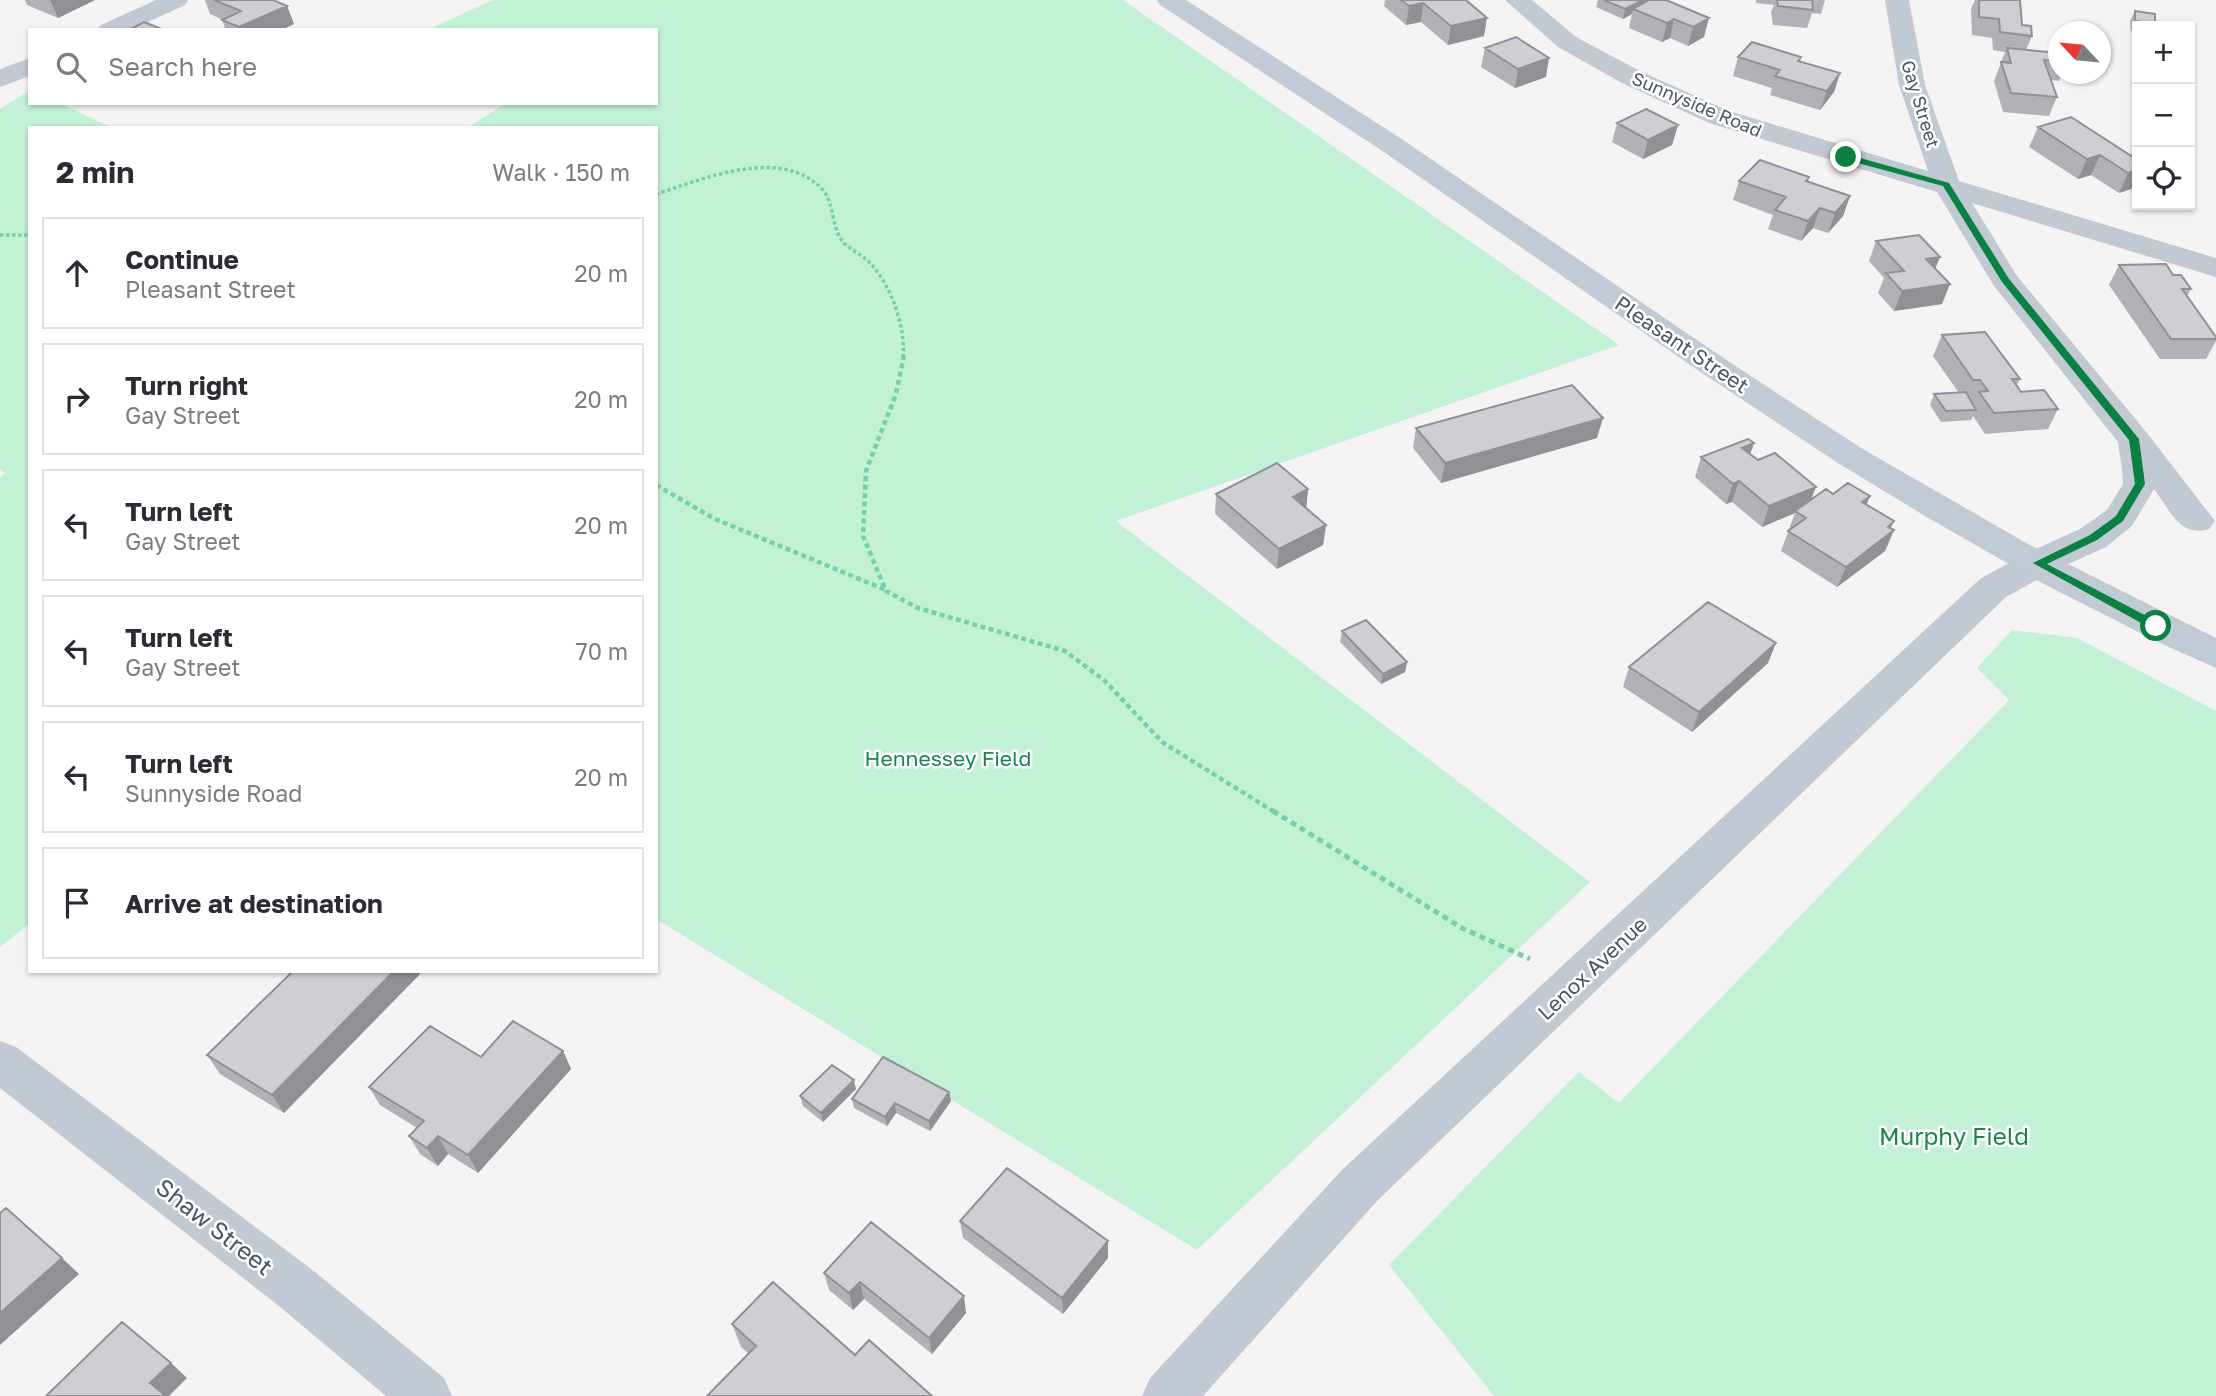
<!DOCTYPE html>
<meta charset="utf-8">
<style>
body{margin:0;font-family:"Golos Text",sans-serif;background:#f7f7f7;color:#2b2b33}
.controls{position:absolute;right:21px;top:21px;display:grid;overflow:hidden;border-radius:0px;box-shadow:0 2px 5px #0004}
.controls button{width:63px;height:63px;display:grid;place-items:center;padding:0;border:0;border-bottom:2px solid #e1e1e2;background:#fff;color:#2b2b33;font:35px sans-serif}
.compass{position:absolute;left:2048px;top:21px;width:63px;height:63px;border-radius:50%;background:#fff;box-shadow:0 2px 5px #0004;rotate:296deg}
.stop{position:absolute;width:21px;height:21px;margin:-16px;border:5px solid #0b8043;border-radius:50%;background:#fff}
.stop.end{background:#0b8043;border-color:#fff;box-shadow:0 2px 7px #0008}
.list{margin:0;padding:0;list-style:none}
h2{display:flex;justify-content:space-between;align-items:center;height:91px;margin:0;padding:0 28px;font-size:30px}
h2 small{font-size:23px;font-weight:400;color:#7c7c81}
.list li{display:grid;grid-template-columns:46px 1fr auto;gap:21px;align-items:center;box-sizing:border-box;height:112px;margin:0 14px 14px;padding:0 14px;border:2px solid #e1e1e2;border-radius:0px}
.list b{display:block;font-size:26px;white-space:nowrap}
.list p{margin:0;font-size:23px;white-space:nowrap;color:#7c7c81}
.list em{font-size:23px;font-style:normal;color:#7c7c81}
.icon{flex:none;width:38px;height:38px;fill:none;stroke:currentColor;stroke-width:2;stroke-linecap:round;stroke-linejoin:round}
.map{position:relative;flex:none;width:2216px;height:1396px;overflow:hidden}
.search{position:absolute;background:#fff;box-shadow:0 2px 5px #0004;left:28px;top:28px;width:630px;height:77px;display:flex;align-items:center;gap:18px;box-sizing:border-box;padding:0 24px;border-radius:0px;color:#7c7c81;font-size:26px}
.panel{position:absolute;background:#fff;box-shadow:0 2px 5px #0004;left:28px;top:126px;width:630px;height:847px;border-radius:0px}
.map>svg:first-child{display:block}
.green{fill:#c3f1d5}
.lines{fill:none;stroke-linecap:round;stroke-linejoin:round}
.path-far2{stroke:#7ad0a6;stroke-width:3.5;stroke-dasharray:3.5 2.5;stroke-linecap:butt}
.path-far1{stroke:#7ad0a6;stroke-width:4.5;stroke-dasharray:5 3.5;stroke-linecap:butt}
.path{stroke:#7ad0a6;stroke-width:5;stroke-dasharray:6 4.5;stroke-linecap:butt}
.street{fill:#c1cad2;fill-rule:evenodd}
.secondary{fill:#c1cbd6;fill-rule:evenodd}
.wall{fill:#b0b2b7}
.shaded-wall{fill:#909195}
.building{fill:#cdcfd5;stroke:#909195;stroke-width:2}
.route{fill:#0b8043}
.labels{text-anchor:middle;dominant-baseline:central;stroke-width:5;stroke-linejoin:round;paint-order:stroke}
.far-street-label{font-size:18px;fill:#4a5661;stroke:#fff}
.street-label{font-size:21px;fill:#4a5661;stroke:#fff}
.park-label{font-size:21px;fill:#17864f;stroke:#fff}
.near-park-label{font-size:24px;fill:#17864f;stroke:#fff}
.near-street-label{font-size:24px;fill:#4a5661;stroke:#fff}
</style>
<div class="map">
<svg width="2216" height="1396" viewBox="0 0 2216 1396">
<rect width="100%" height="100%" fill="#f5f3f3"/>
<path class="green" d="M493,0H1123L1619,345L1116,521L1590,882L1197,1250L656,919V128H467L506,103H656V30H427Z
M30,90V103H60L112,128H30V923L0,947V477L5,473L0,470V109Z
M2012,630L2077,638L2216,711V1396H1494L1389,1265L1579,1072L1619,1103L2009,700L1977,668Z"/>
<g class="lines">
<path class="path-far2" d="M656,194C704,179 781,145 823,190C835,204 831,231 845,244C853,251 863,256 870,263C891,285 906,327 903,357
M0,235H30"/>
<path class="path-far1" d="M904,355L896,394L866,471L863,536L886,591L918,608L1065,651L1105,681L1162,742L1276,813
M656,485L715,519L886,590"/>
<path class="path" d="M1273,811L1462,928L1530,959"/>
<path class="street" d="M156,0H188L185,5L131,30H97L101,25Z
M1505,0H1532L1576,37L1640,71L1729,111L1928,171L1899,85L1885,0H1909L1925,85L1959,181L2216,258V277L1972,203L2017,276L2147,433L2215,521L2209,529C2180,538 2170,510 2154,489L2132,526L2106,547L2051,572L2006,597L1377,1201L1203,1396H1142L1150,1378L1343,1169L1980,579L2025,554L2080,529L2107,510L2123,484L2122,469L2118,442L1994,286L1937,192L1709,123L1622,83L1558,47Z
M30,58V76L0,87V69Z
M0,1041L16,1047L315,1272L444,1378L452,1396H386L279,1306L0,1088Z"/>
<path class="secondary" d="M1157,0H1186L1400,138L1719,355L1861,448L2028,544L2216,638V668L2162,644L2042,583L1925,516L1838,463L1696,369L1381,150L1160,5Z"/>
</g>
<path class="wall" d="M25,0H95L58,18L27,5Z
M205,0H273L287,6L294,24L281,30H226L222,20H223L210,14Z
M1385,0H1466L1484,36L1448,45L1421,22L1406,25L1384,6Z
M1598,0H1666L1704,37L1688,46L1670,38L1662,42L1629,28L1632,14L1623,19L1596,7Z
M1756,0H1825L1821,14L1812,13L1807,28L1773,25L1771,12L1774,5L1756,3Z
M1975,0H2020L2022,25L2032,36L2026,50L2059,53V74H2062L2059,81L2051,80L2057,97L2049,116L2003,112L1994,81L2005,52L1993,50L1992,38L1972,35L1971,9Z
M2135,11L2155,24L2154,26H2137V32L2131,31L2130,21Z
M1485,48L1546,77L1515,88L1481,67Z
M1738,57H1801L1800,62L1840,73L1834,92L1820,110L1770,95L1772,88L1733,76Z
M1617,123L1678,125L1672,145L1643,159L1612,142Z
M2038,127L2133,157L2137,155V187L2119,193L2091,175L2078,179L2029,147Z
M1809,177L1808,182L1850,196L1843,216L1828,233L1813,228L1801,241L1768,229L1773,215L1733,200L1739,181Z
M1876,241L1935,268L1942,304L1894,311L1878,293L1884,278L1869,261Z
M2119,265L2173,275L2191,289L2187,296L2216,337V341L2206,359H2160L2109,285Z
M1942,335L2020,379L2017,385L2021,392L2058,409L2048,429L1985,434L1973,416L1971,420L1941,422L1930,405L1934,394L1959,393L1933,356Z
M1416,428L1597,438L1441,483L1413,448Z
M1754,443L1750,454L1811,500L1833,494L1867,505L1894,521L1890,528L1894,530L1885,551L1837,587L1781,551L1795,513L1762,527L1732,502L1726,504L1695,477L1701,457Z
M1308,489L1306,508L1326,525L1323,545L1277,569L1215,514L1216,494Z
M1342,631L1407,662L1405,672L1381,684L1340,642Z
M1768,663L1692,732L1623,687L1629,667Z
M420,974L284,1113L220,1074L207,1055Z
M563,1051L571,1069L478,1173L448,1154L438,1166L420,1154L409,1136L417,1128L380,1105L369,1087L481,1057Z
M856,1089L823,1122L803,1106L800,1096Z
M949,1092L951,1101L930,1131L896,1113L887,1126L854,1108L852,1099Z
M960,1221L1108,1258L1063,1314L963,1238Z
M871,1222L966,1313L932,1354L864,1299L853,1310L829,1290L824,1273Z
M732,1324L855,1355L749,1354L741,1347Z"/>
<path class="shaded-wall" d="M50,0H95L58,18Z
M1643,0H1650L1633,9L1632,14L1623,19L1625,9Z
M1423,3L1421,22L1406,25L1409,6Z
M287,6L294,24L281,30H240L239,27Z
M1487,18L1484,36L1448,45L1451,26Z
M1709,18L1704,37L1688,46L1693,27Z
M1674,19L1670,38L1662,42L1667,23Z
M1549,58L1546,77L1515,88L1518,69Z
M1840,73L1834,92L1820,110L1827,91Z
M1678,125L1672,145L1643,159L1648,140Z
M2100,155L2091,175L2078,179L2087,159Z
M2137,170V187L2119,193L2128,173Z
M1850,196L1843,216L1828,233L1835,213Z
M1820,208L1813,228L1801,241L1808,221Z
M1940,257L1932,277L1926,259Z
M1950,284L1942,304L1894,311L1902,291Z
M1603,418L1597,438L1441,483L1445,463Z
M1754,443L1747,463L1742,448Z
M1739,481L1732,502L1726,504L1733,484Z
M1816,487L1808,507L1795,511V513L1762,527L1769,506Z
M1308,489L1306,510L1293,497Z
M1870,496L1862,517V502Z
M1894,521L1887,535L1894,530L1885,551L1837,587L1846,567Z
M1326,525L1323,545L1277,569L1279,549Z
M1776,643L1768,663L1692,732L1699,712Z
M1407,662L1405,672L1381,684L1383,674Z
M394,971H419L420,974L284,1113L272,1095Z
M563,1051L571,1069L478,1173L468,1155Z
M854,1080L856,1089L823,1122L821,1113Z
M949,1092L951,1101L930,1131L929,1121Z
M895,1103L896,1113L887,1126L885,1117Z
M438,1136L448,1154L438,1166L427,1148Z
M1108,1241V1258L1063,1314L1062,1298Z
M62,1258L79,1274L0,1345V1313Z
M860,1282L864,1299L853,1310L849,1293Z
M964,1296L966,1313L932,1354L929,1338Z
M171,1363L187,1378L169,1396H164L150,1383Z"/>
<path class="building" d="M214,0H273L287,6L239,27L222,20L241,11Z
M1401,0H1466L1487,18L1451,26L1423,3L1409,6Z
M1604,0H1643L1625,9Z
M1649,0H1666L1709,18L1693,27L1674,19L1667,23L1633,9Z
M1777,0H1812L1813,10L1778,6Z
M1979,0H2020L2022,25L2031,26L2032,36L2000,32L1999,19L1979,17Z
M2135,11L2155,14V24L2135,21Z
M144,22L164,30H129Z
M1516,37L1549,58L1518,69L1485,48Z
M1752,42L1801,57L1798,61L1840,73L1827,91L1775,76L1780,70L1738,57Z
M2007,48L2059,53V61L2044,60L2057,97L2011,93L2001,62L2011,63Z
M1646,109L1678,125L1648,140L1617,123Z
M2071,117L2133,157L2137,155V170L2128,173L2100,155L2087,159L2038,127Z
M1760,160L1809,177L1806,181L1850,196L1835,213L1820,208L1808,221L1775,210L1786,197L1739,181Z
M1919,235L1940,257L1926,259L1950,284L1902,291L1886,273L1904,271L1876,241Z
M2166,264L2173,275H2181L2191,289H2182L2216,337V339H2171L2119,265Z
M1985,332L2020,379H2012L2021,392L2044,390L2058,409L1994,413L1979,392L1988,391L1980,380H1973L1942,335Z
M1572,385L1603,418L1445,463L1416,428Z
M1966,392L1976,410L1946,411L1934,394Z
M1748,439L1754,443L1742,448L1758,460L1775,453L1816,487L1769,506L1739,481L1733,484L1701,457Z
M1277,463L1308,489L1293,497L1326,525L1279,549L1216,494Z
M1848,483L1870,496L1862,502L1894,521L1888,527L1894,530L1846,567L1788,531L1806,518L1795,511L1826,489L1833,494Z
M1708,602L1776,643L1699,712L1629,667Z
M1366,620L1407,662L1383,674L1342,631Z
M293,971H394L272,1095L207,1055Z
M513,1021L563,1051L468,1155L438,1136L427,1148L409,1136L424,1121L369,1087L430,1026L481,1057Z
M883,1057L949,1092L929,1121L895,1103L885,1117L852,1099Z
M832,1065L854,1080L821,1113L800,1096Z
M1007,1168L1108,1241L1062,1298L960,1221Z
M6,1208L62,1258L0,1313V1213Z
M871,1222L964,1296L929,1338L860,1282L849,1293L824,1273Z
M773,1282L855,1355L869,1340L932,1396H707L756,1346L732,1324Z
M122,1322L171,1363L150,1383L166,1396H46Z"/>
<path class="route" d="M1846,154L1949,183L2009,279L2139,439L2145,484L2123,521L2097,540L2047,564L2160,623V629H2152L2033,563L2090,535L2116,516L2135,484L2129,440L2002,282L1943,186L1843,159Z"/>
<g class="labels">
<g class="far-street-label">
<text transform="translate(1697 104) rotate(23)">Sunnyside Road</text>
<text transform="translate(1921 104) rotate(73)">Gay Street</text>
</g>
<g class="street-label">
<text transform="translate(1682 344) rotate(34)">Pleasant Street</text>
<text transform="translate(1592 968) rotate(-43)">Lenox Avenue</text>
</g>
<g class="park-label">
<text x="948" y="758">Hennessey Field</text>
</g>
<g class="near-park-label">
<text x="1954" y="1135">Murphy Field</text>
</g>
<g class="near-street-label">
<text transform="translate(215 1226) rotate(38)">Shaw Street</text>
</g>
</g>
</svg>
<div class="controls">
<button>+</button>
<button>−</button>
<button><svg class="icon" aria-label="locate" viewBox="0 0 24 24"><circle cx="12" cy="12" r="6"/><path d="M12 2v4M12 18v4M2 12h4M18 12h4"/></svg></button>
</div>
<svg class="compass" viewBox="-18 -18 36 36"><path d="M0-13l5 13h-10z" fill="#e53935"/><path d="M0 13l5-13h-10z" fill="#7c7c81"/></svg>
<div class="stop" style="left:2156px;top:626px"></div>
<div class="stop end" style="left:1846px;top:157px"></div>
<div class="search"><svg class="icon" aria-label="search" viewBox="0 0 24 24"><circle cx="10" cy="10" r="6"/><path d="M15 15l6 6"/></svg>Search here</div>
<section class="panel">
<h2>2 min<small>Walk · 150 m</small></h2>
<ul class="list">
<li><svg class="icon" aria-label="ahead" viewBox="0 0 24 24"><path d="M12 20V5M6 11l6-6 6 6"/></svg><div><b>Continue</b><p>Pleasant Street</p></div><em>20 m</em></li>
<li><svg class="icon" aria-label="right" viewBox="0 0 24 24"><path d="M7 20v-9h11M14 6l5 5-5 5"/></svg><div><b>Turn right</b><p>Gay Street</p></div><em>20 m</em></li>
<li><svg class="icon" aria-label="left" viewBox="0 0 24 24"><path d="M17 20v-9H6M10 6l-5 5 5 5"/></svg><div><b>Turn left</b><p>Gay Street</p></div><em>20 m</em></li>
<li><svg class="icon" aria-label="left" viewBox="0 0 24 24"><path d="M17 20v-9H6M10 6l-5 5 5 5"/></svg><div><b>Turn left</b><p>Gay Street</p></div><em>70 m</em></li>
<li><svg class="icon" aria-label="left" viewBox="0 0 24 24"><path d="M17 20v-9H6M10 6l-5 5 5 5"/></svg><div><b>Turn left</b><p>Sunnyside Road</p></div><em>20 m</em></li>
<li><svg class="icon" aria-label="arrive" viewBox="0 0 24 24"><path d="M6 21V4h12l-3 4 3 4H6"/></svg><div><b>Arrive at destination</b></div></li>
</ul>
</section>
</div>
